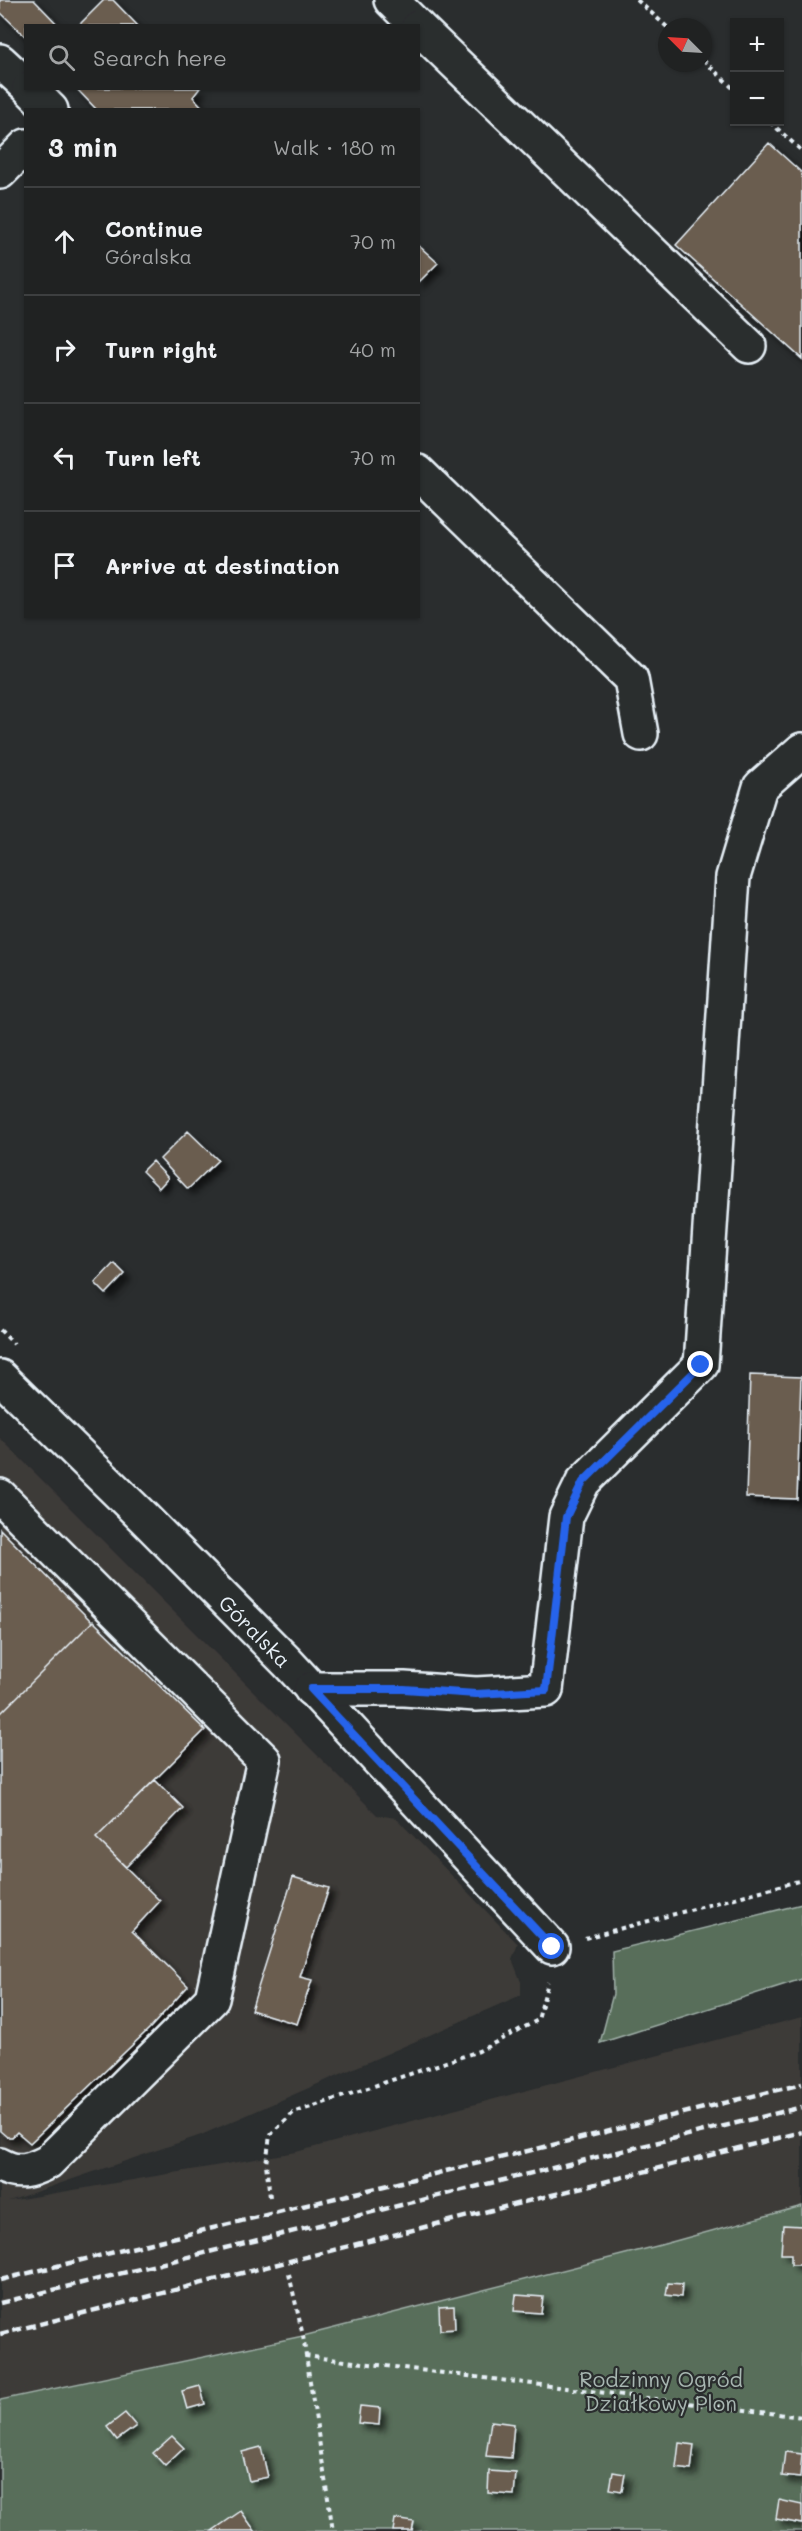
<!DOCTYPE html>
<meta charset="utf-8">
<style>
body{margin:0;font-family:Mali,sans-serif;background:#282a2a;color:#f1f3f6}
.controls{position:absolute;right:18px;top:18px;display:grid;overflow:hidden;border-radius:0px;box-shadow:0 2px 4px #0004}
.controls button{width:54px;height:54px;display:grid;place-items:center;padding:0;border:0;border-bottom:2px solid #3d3f40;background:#202222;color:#f1f3f6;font:30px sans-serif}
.compass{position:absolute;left:658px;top:18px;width:54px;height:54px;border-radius:50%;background:#202222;box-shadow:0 2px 4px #0004;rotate:294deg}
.stop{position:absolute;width:18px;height:18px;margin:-14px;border:4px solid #2563eb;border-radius:50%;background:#fff}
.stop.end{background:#2563eb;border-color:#fff;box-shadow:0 2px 6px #0008}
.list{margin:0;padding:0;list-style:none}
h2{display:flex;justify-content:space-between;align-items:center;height:78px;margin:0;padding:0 24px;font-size:26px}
h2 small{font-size:20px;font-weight:400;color:#a2a4a5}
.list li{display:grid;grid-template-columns:39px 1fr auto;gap:18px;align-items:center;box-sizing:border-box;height:108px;padding:0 24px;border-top:2px solid #3d3f40}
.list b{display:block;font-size:22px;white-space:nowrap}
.list p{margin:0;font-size:20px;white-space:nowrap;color:#a2a4a5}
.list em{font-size:20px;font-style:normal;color:#a2a4a5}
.icon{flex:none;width:33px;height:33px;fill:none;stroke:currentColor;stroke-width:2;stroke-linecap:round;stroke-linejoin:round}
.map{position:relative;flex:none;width:802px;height:2531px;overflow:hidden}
.search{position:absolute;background:#202222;box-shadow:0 2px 4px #0004;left:24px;top:24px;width:396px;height:66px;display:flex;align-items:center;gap:15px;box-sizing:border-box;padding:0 21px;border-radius:0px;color:#a2a4a5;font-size:22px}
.panel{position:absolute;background:#202222;box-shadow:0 2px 4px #0004;left:24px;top:108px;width:396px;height:510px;border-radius:0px}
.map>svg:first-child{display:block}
.built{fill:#3d3b38}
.green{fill:#586e5a;stroke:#a0b0a9;stroke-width:1.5}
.building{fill:#6a5d50;stroke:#e8f1f8;stroke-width:1.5;filter:url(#shadow)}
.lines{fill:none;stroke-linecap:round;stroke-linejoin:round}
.minor-casing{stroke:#e8f1f8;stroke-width:38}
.path{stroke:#e8f1f8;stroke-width:4;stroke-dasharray:4.5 4.5;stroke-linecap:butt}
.minor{stroke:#2a2d2e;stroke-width:33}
.rail{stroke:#e8f1f8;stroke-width:4.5;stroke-dasharray:9 4.5;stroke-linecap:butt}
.route{stroke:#2563eb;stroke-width:8}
.labels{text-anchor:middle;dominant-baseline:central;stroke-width:4.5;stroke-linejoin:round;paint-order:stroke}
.street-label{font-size:21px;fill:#e8f1f8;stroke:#2a2d2e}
.park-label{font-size:21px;fill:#a7b6b1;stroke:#2a2d2e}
</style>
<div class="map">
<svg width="802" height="2531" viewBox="0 0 802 2531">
<defs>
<filter id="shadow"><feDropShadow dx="5.5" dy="5.5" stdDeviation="3" flood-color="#0009"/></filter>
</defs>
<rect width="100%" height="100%" fill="#2a2d2e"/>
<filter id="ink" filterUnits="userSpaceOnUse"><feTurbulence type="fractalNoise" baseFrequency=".0167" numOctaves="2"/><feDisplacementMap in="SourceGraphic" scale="12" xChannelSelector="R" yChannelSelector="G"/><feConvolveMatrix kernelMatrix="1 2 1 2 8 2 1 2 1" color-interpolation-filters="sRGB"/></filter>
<g filter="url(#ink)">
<path class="built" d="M0,1438L377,1815L396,1818L518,1944L512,1959L521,1982V1995L201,2135L9,2201L296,2152L802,2017V2206L657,2246L303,2336L0,2400Z"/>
<path class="green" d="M802,1904V1979L600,2043L613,1994L612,1951Z
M802,2206V2531H0V2400L303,2336L657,2246Z"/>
<path class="building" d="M0,0H34L59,26H26V37L0,12Z
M104,0H113L138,26H78Z
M76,88H200L193,97L205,110H97Z
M769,143L802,173V359L676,245Z
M418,245L438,263L418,283Z
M188,1131L218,1160L188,1189L160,1159Z
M152,1161L168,1178L159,1188L142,1171Z
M114,1263L125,1274L106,1294L95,1283Z
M750,1375L801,1377L797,1499L746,1497Z
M0,1529L92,1622L0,1714Z
M93,1621L205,1730L96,1838L160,1901L132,1931L188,1986L150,2028L30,2143L17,2132L12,2137H7L0,2131V1714Z
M155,1780L183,1808L126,1867L96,1838Z
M293,1877L329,1888L300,1977L312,1980L297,2024L251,2010Z
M783,2225L802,2226V2265H791V2254H781Z
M668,2283L682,2284L681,2297L666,2295Z
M516,2295L543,2297L541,2313L514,2311Z
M454,2306L455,2329L440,2330L439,2307Z
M200,2386L205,2404L187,2409L182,2391Z
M360,2406L380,2408L379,2425L358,2423Z
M125,2413L136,2426L117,2440L107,2427Z
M491,2421L514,2424L511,2458L486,2456Z
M172,2436L184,2448L165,2466L153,2453Z
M679,2443L694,2445L691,2470L676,2468Z
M261,2447L268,2477L249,2481L242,2452Z
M785,2452L802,2454L800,2478L782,2476Z
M489,2471L516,2473L514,2495L488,2493Z
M613,2472L625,2474L622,2491L610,2489Z
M779,2500L802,2505V2524L776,2519Z
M241,2511L255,2531H212Z
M395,2519L414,2522L412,2531H393Z"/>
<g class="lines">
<g class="minor-casing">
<g id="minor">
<path d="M391,0L417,26"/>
<path d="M418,27L749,346"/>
<path d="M0,61L26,85"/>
<path d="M29,88L51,110"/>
<path d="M0,172L26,146"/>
<path d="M418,472L631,679L641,734"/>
<path id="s1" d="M0,1377L144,1518L287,1662L552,1947"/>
<path d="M0,1496L264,1760L212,1999L48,2162C30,2171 19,2175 0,2165"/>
<path d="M311,1689H404L476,1694L546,1690L566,1517L583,1482L701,1365L733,877L760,787L802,750"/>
</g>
</g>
<path class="path" d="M637,0L667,27
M703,60L734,89
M770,122L802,151
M0,1330L14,1344
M585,1938L802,1880
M270,2197L266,2164L270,2135L293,2113L479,2051L538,2020L548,1982
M289,2274L303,2336L333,2531
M305,2356L802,2417"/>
<use href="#minor" class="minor"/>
<path class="rail" d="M0,2280L802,2084
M0,2303L802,2107
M0,2334L802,2132"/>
</g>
</g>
<g class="lines" filter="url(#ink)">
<path class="route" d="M552,1947L311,1689H404L476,1694L546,1690L566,1517L583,1482L701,1365"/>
</g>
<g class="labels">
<g class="street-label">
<text stroke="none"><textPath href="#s1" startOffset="360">Góralska</textPath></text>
</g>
<g class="park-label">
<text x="661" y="2378">Rodzinny Ogród<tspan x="661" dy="24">Działkowy Plon</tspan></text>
</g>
</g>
</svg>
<div class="controls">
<button>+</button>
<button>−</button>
</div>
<svg class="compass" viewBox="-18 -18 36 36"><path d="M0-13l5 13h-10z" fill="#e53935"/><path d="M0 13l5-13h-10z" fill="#a2a4a5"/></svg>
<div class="stop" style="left:552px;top:1947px"></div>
<div class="stop end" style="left:701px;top:1365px"></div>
<div class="search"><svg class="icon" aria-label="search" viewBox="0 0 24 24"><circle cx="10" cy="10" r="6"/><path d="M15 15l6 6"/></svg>Search here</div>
<section class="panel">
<h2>3 min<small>Walk · 180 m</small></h2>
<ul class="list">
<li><svg class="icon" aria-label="ahead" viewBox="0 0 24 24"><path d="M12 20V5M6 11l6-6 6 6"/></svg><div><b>Continue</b><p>Góralska</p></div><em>70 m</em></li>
<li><svg class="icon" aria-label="right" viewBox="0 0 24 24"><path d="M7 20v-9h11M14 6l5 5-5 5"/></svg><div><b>Turn right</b></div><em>40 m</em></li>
<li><svg class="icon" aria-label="left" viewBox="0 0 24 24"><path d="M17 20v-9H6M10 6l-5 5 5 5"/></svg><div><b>Turn left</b></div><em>70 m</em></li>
<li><svg class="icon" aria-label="arrive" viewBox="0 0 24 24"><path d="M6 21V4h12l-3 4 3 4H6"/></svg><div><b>Arrive at destination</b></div></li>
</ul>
</section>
</div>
